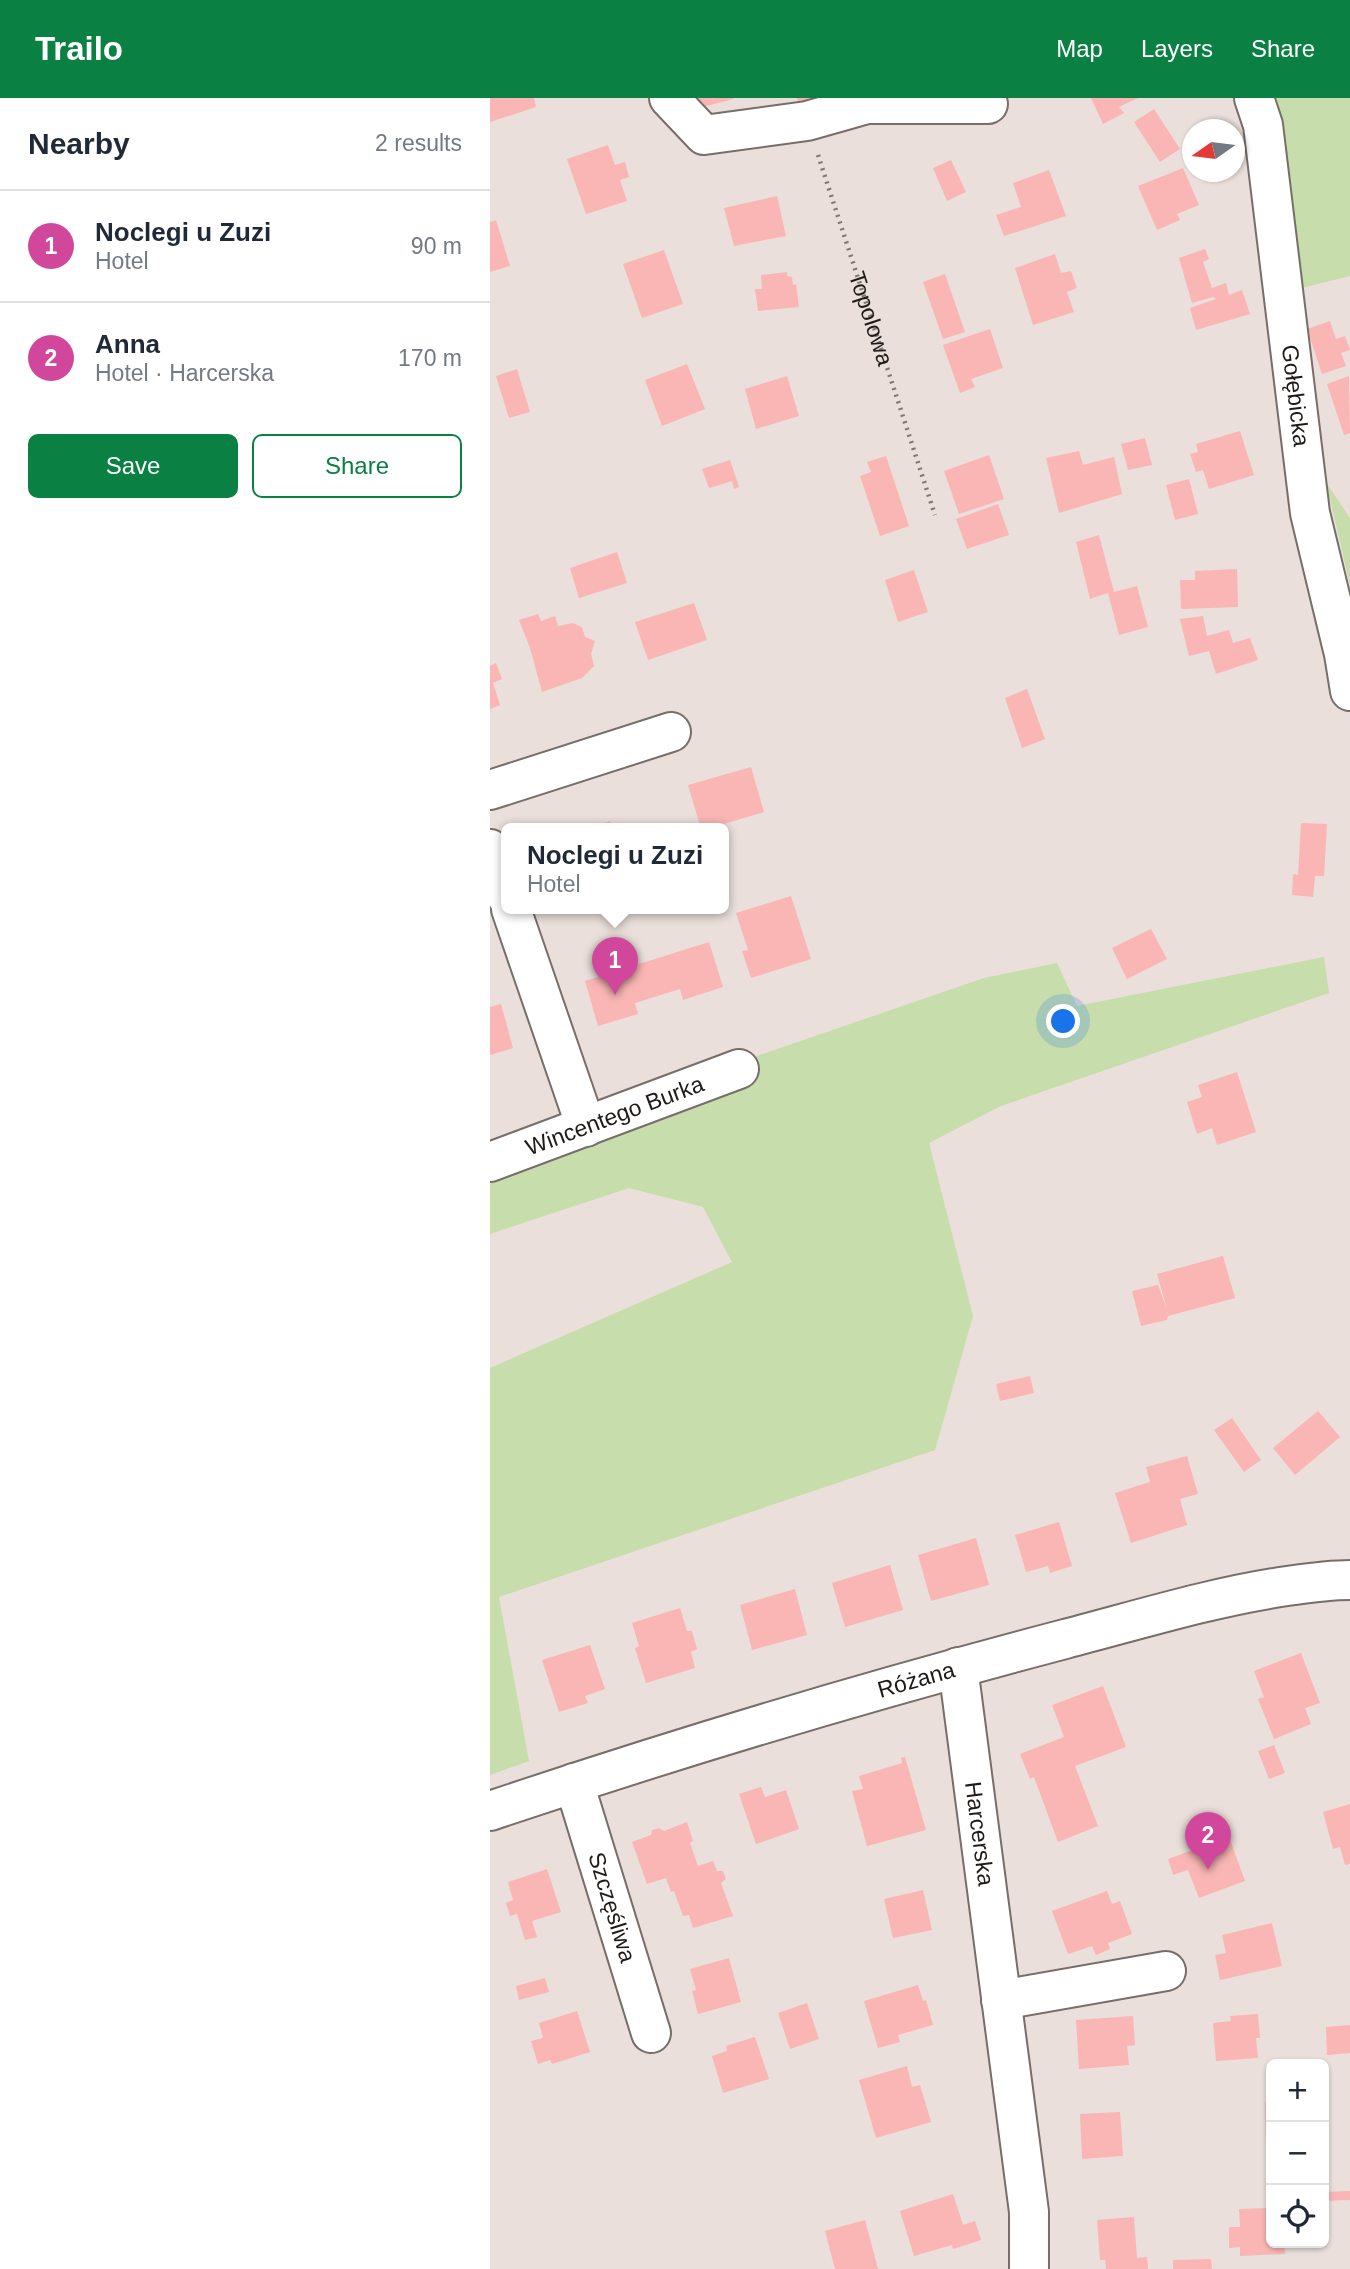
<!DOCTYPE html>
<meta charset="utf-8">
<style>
body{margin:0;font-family:Arial,sans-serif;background:#f6f6f7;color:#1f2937}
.controls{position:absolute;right:21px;bottom:21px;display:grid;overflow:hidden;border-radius:10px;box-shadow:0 2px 5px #0004}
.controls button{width:63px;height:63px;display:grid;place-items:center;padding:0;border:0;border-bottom:2px solid #e0e1e3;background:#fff;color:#1f2937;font:35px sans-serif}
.compass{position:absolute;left:692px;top:21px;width:63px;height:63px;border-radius:50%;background:#fff;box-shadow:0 2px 5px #0004;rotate:256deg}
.you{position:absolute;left:574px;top:924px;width:24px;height:24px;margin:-18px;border:5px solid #fff;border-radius:50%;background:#1a73e8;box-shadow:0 0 0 10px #1a73e833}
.badge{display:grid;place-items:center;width:46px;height:46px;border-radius:50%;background:#0b8043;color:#fff;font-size:23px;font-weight:700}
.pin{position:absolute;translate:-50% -58px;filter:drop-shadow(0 2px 4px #0008)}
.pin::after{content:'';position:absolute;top:37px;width:24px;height:21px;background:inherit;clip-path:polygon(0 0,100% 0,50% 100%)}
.popup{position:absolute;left:11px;top:725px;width:228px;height:91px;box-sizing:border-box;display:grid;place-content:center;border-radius:10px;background:#fff;filter:drop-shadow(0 2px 5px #0005);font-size:23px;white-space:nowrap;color:#747a83}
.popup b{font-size:26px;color:#1f2937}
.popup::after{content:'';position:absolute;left:50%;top:100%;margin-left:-14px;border:14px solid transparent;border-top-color:#fff}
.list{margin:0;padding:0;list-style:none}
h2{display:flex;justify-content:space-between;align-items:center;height:91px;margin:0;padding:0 28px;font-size:30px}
h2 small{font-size:23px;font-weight:400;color:#747a83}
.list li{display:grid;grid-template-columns:46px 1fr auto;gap:21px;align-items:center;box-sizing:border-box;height:112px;padding:0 28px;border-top:2px solid #e0e1e3}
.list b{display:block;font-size:26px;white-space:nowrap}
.list p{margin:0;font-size:23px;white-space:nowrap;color:#747a83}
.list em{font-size:23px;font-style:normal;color:#747a83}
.actions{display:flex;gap:14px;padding:21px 28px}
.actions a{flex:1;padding:16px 0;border:2px solid #0b8043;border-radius:10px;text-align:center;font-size:24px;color:#0b8043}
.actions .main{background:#0b8043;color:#fff}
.icon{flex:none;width:38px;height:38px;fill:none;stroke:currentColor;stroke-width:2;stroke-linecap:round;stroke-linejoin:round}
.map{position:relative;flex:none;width:860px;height:2171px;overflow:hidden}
header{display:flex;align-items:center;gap:42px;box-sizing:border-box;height:98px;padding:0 35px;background:#0b8043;color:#fff}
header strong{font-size:33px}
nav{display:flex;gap:38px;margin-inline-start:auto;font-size:24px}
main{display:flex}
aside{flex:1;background:#fff}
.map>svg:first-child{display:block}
.green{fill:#c8ddac}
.building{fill:#f9b6b4}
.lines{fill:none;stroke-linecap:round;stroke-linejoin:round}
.minor-casing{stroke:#776e69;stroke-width:42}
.path{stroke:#7e7774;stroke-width:4.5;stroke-dasharray:2 5;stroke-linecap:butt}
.minor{stroke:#fff;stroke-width:38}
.labels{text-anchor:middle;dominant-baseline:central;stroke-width:6;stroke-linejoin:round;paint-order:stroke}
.street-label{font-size:23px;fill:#1e1a18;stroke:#fff}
</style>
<header>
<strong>Trailo</strong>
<nav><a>Map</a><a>Layers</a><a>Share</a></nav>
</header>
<main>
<aside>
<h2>Nearby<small>2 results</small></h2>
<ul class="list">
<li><span class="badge" style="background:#d1479c">1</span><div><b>Noclegi u Zuzi</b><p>Hotel</p></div><em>90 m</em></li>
<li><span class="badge" style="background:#d1479c">2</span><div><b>Anna</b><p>Hotel · Harcerska</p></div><em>170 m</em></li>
</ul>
<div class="actions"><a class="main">Save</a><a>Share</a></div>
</aside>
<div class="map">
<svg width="860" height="2171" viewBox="0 0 860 2171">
<rect width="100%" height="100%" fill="#eadfda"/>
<path class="green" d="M782,0H860V178L804,192Z
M836,384L860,420V487Z
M834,859L839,895L511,1008L439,1045L483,1218L445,1352L9,1499L39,1663L0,1677V1270L242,1164L213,1109L139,1090L0,1136V1077L267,983L264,959L494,880L567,865L587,908Z"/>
<path class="building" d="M0,0H44L46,9L0,24Z
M207,0H243V1L209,10Z
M307,0H351L310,11Z
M601,0H648L629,9L634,15L613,26Z
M664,11L690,51L670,64L644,24Z
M118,47L125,67L135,64L139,79L130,82L137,103L96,116L77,61Z
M461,62L476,94L457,103L443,70Z
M693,70L709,107L687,116L690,122L667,132L648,88Z
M559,72L576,118L514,138L506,117L531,109L523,85Z
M287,98L296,138L244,148L234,110Z
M6,122L20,168L0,174V124Z
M715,151L719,161L713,164L722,190L736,185L739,197L752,192L760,216L706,232L700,210L726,201L723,199L702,205L689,160Z
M174,152L193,206L152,220L133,166Z
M565,156L571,175L581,173L587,190L577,194L584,214L543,227L525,170Z
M297,174V178L302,179L303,187L306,186L309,209L268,213L265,191H272L271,177Z
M455,176L475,234L453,241L433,184Z
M840,223L846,241L855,238L860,252L851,255L856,268L832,276L817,231Z
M500,231L513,270L481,281L485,289L470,295L453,247Z
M197,266L215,311L172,328L155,282Z
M27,271L40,314L19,320L6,278Z
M297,278L309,318L266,331L255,291Z
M859,278L860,335L854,337L837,286Z
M750,333L764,377L719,391L713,372L706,374L700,356L708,354L706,346Z
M655,340L662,367L638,372L631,346Z
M589,353L593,367L624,359L632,396L569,415L556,360Z
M499,357L514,401L469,416L454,373Z
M396,358L419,428L390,438L370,378L381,374L377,364Z
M240,362L249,389L244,391L242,383L219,390L212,371Z
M699,381L708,416L685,422L676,387Z
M508,406L519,437L477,451L466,421Z
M609,437L624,494L647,488L658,529L629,537L618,495L600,501L586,444Z
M127,454L137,485L89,500L80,470Z
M747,471L748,509L691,511L690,482H705V473Z
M424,472L438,514L408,524L395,482Z
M204,505L217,542L158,562L145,524Z
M48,516L51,523L65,518L68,528L83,525L92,529L95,539L105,543L101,556L104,568L92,580L52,594L40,550L29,522Z
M713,518L717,538L739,532L743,545L760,540L768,562L726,576L719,553L699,558L690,521Z
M6,565L12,581L3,585L10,607L0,611V568Z
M537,591L555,641L532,650L515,600Z
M261,669L274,714L217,731H211L198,687Z
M120,723L122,731H93L102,727L103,729Z
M171,725L173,731H155V730Z
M811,725L837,726L834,778H825L823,799L802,797L803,776L808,777Z
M301,798L321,861L261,880L252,853L258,852L246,815Z
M661,831L677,861L637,881L622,850Z
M219,844L233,889L193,902L190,891L145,905L148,916L108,928L95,883Z
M11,906L23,950L0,957V909Z
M747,974L766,1034L727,1047L722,1030L707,1036L697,1004L712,999L708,987Z
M733,1158L745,1200L678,1218L677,1222L651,1228L642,1193L668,1187L677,1211L667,1176Z
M540,1278L544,1295L510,1303L506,1286Z
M828,1313L850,1339L805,1377L783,1350Z
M742,1320L771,1362L754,1374L724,1332Z
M697,1358L708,1396L690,1401L697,1427L641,1445L625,1395L660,1384L656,1369Z
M569,1424L582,1468L560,1475L558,1468L536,1474L525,1437Z
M486,1440L499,1487L441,1503L428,1457Z
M400,1467L413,1512L355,1529L342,1485Z
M305,1491L317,1537L262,1552L250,1507Z
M190,1510L197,1533H202L207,1551L201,1554L205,1570L156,1585L145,1550L149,1548L142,1525Z
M100,1547L115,1591L95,1598L98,1605L69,1614L52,1562Z
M811,1555L830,1605L815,1610L821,1626L784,1641L768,1601L774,1599L764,1573Z
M613,1588L636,1649L585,1668L608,1728L568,1744L544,1679L540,1681L530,1656L574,1639L562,1607Z
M784,1647L795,1675L779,1681L768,1653Z
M415,1659L436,1732L377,1748L362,1693L373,1691L369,1678L412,1665L411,1660Z
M271,1689L275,1699L296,1692L309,1731L266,1746L249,1696Z
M860,1706V1766L855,1767L850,1749L843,1751L833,1714Z
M197,1724L203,1743L200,1745L208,1768L223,1763L227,1773H233L236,1781L231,1785L243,1818L203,1830L199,1817L193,1818L184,1793L181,1794L176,1780L157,1786L142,1744L161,1737L162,1732L169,1730L174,1733Z
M739,1739L755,1783L709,1800L698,1772L683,1777L678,1761Z
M57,1771L71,1814L42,1823L47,1839L35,1842L27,1816L20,1818L16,1805L23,1802L18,1784Z
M433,1792L442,1832L403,1840L394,1801Z
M617,1793L622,1806L630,1803L642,1836L618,1845L620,1851L606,1857L602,1848L578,1856L562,1813Z
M782,1825L792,1868L730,1882L725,1857L736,1855L732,1837Z
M239,1860L251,1904L208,1916L202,1893L206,1892L200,1871Z
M55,1880L59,1894L29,1902L26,1888Z
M428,1887L433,1903L436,1902L443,1927L408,1937L410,1944L388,1950L374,1903Z
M317,1905L329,1941L300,1951L288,1915Z
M87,1913L100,1954L62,1966L60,1962L48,1966L41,1943L53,1940L49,1925Z
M768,1916L770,1940H766L768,1960L726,1963L723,1925L741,1923L740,1918Z
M643,1918L645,1947L637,1948L639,1967L589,1971L586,1922Z
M860,1927V1955L837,1957L836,1929Z
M265,1939L279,1981L233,1995L222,1958L237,1953L236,1948Z
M417,1968L422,1989L430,1987L441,2024L386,2040L369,1982Z
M775,2004L781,2005V2051H776Z
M630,2014L633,2058L592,2061L590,2016Z
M860,2093V2102L834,2103V2094Z
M463,2096L473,2127L485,2123L491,2142L463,2151L462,2147L424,2158L410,2113Z
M781,2110V2145H794L795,2156L750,2158V2149L739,2150V2129H750L749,2111Z
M644,2119L647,2160L657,2159L658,2171H616L615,2162H610L607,2122Z
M375,2122L388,2171H345L335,2133Z
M721,2161L722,2171H683V2162Z"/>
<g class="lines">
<g class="minor-casing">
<g id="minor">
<path d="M179,0L214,37L317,23L377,6H498"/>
<path id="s2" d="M764,0L773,27L820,415L854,556L860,593"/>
<path d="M0,692L181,634"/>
<path d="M0,751L17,799"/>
<path d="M21,811L96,1029"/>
<path id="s3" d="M0,1064L249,971"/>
<path id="s4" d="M468,1569L539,2114V2171"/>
<path id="s5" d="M84,1685L161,1935"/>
<path id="s6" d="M0,1713C190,1649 381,1592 575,1541C648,1522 722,1499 797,1488C818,1485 839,1482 860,1482"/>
<path d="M511,1902L676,1873"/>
</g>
</g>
<path class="path" id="s1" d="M328,57L445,417"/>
<use href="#minor" class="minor"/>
</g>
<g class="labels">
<g class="street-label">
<text stroke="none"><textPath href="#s1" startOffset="172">Topolowa</textPath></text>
<text stroke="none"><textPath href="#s2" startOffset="301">Gołębicka</textPath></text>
<text stroke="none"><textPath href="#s3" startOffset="133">Wincentego Burka</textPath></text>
<text stroke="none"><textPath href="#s6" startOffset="446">Różana</textPath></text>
<text stroke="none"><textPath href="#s4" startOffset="168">Harcerska</textPath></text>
<text stroke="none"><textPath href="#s5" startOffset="130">Szczęśliwa</textPath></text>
</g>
</g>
</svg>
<div class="controls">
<button>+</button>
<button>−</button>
<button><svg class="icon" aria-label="locate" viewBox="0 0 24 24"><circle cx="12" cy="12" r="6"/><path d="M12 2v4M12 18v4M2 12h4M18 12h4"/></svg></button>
</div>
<svg class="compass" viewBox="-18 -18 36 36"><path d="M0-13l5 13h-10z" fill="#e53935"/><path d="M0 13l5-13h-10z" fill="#747a83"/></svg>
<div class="you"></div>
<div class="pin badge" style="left:125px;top:897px;background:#d1479c">1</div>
<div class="popup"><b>Noclegi u Zuzi</b>Hotel</div>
<div class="pin badge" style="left:718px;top:1772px;background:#d1479c">2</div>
</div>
</main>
